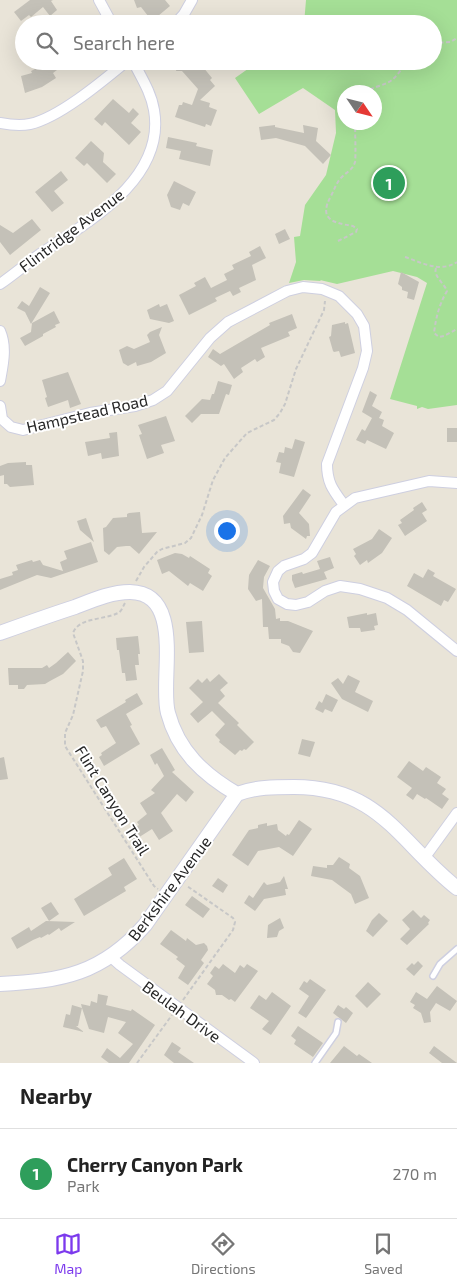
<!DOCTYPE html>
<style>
body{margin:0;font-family:"Exo 2",sans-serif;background:#f2f2f2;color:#222}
.compass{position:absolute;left:337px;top:85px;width:45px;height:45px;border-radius:50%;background:#fff;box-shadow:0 5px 20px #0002;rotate:125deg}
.you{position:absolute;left:226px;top:530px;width:18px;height:18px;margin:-12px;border:4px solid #fff;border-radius:50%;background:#1a73e8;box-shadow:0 0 0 8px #1a73e833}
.badge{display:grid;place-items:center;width:32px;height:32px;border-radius:50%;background:#7c3aed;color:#fff;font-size:16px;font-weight:700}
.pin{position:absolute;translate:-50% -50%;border:2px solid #fff;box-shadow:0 1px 5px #0006}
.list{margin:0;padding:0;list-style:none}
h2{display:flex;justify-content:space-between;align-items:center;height:65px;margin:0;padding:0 20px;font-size:21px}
h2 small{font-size:16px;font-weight:400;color:#767676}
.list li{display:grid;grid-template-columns:32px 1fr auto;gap:15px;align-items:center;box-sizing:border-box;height:90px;padding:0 20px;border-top:1px solid #e0e0e0}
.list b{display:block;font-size:19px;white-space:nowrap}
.list p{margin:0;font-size:16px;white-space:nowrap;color:#767676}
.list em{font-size:16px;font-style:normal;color:#767676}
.icon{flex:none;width:28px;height:28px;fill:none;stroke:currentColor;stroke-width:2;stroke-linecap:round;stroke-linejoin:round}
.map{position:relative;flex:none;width:457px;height:1063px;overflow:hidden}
.search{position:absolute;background:#fff;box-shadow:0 5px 20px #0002;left:15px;right:15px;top:15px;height:55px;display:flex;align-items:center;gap:12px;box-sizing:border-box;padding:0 18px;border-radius:28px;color:#767676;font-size:19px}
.sheet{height:155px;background:#fff}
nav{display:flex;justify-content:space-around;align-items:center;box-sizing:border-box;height:70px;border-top:1px solid #e0e0e0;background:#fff;font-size:14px;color:#767676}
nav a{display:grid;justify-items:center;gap:2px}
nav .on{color:#7c3aed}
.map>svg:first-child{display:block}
.green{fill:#a5df96;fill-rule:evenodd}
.building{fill:#c4c1b8}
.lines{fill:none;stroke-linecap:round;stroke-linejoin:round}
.lane-casing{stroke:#cecfe0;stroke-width:8}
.street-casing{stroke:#cecfe0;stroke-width:12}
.secondary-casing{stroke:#cecfe0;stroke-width:16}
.path{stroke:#c7c7c7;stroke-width:2;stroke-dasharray:4 2.5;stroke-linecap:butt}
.lane{stroke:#fff;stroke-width:5}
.street{stroke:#fff;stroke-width:10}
.secondary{stroke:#fff;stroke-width:14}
.labels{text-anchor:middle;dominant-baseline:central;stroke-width:4;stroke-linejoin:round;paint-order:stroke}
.street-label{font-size:16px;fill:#272727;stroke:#fff}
</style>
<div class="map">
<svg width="457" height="1063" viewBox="0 0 457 1063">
<rect width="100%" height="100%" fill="#e9e4d8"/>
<path class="green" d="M306,0H457V405L428,409L422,407L417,409V406L390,399L427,283L417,277L393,271L337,284L320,280L321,281L304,280L289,283L296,262L294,237L300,236L305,205L326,175L336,133L335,110L303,88L259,114L235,78L259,61H433V24H304ZM344,92H374V122H344Z"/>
<path class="building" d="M30,0H53L51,1L57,10L50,16L43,7L31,17L29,15L21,21L14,12Z
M134,0H165L170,6L152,21L141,7L137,8Z
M33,61H69L53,73L56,78L42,87L25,93L21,76L32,73L31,71L37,68Z
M181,61H198L212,78L210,80L215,86L200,100L210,103L209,107L217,110L211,126L206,124L205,127L175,117L179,105H182L183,102L192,105L198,89L182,71H176L178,64Z
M113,99L129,113L133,108L139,114L131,123L141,132L129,145L105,122L102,126L94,119Z
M275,125V127L304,133L303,125L318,128L316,141L331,155L323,164L305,146L276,138L261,140L259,127Z
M168,137L197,143L196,146L213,150L210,166L179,159L181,151L166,148Z
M91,141L104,153L103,162L116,174L107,183L87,163L84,166L75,158Z
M61,171L68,180L54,191L64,203L52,212L35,192Z
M174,181L196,192L189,206L183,203L180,210L171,207L167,195Z
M32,219L41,230L10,255L0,242V225L13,233Z
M285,229L290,239L279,244L275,234Z
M260,246L266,258L252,265L256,280L239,288L241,292L233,296L230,291L215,298L217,301L189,315L179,295L196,286L194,283L205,277L211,288L227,280L224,274L234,269L232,265L251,256L249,252Z
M401,272L419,282L414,300L407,298L408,292L402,290V287L398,284Z
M40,287L50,293L31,324L25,312L17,308L22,301L29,306Z
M159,304L160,307L167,304L174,321L169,323L150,319L147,310Z
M54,311L60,323L55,325L56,327L43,334V336L25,346L20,338L31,332L32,323Z
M292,314L297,328L288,332L290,336L261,348L265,357L257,362L255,359L241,368L243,372L234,379L224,364L221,366L208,357L213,349L220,354L270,325L269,323Z
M345,322V324L348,323L355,353L341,357L339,351L334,352L333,351L329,337L331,336L332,325Z
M162,327L159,335L166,353L151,362L137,366L136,362L128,366L123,363L119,350L127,346L134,349L150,342L147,335L150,332Z
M68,372L81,404L70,408L68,400L48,407L45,398L47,397L42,380Z
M218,381L232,385L229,395L226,394L219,414H201L192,423L185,416L202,399L210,400L212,394H214Z
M370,391L377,395L372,406L382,412L379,418L384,420L382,426L394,433L386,449L367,440L365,444L356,440L362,429L365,431L372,418L362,412Z
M166,416L175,441L161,445L164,453L147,459L139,435L142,434L138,425Z
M447,428H457V442H447Z
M117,432L119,456L102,459L101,453L88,456L85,442L110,438L109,433Z
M295,439L305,442L294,477L279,473L281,463L276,462L279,452L284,453L285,447L292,449Z
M26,462V465H32L34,485L10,487L7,484H4V475L0,476V466L8,463Z
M303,489L311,495L299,513L309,524L310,536H307L306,539L291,528L290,523L284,524L283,516Z
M422,502L427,510L422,513L427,521L405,536L398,525L402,523L400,520L414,510L413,508Z
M140,512L142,533L157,532L139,554L130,546H126L117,547L109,555L104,551L103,528L106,527L113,518L127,517V514L129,513Z
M86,518L94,542L80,530L77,521Z
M379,529L392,538L382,553L368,563L367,560L360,565L354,556L356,554L353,549L372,539Z
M91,542L98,562L51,578L37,575L0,590V579L13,575L12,572L18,570L16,565L32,560L33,562L40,560L43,565L63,571L60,562L67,559L64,551Z
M175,553L182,554L189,558L190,556L210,569L208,573L212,576L203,591L190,583L188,586L169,571L162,574L157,560Z
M330,557L334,568L324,572L327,579L295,588L292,580V575L302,572L303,574L320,569L317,561Z
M258,560L270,566L264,577L263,588L275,609L276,619L280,618V621H288L313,631L300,653L293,652L289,646L281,643V639H269L268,627H263L262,599L256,601L248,589L249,575Z
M428,569L435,573L433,576L456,589L448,602L444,600L441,606L407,586L414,573L423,578Z
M367,613V615L376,613L378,625L374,626L375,630L361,632L360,628H349L347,617Z
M202,621L204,652L189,653L186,622Z
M138,636L140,654H138L139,665H135L137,680L126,681L125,673H122L119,650H117L116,638Z
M68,652L76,661L63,674L50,681L45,684L27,685L24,689H18V685H9L8,668H42L47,665L49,668L56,663Z
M219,674L228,683L220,690L225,696L218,703L239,723L237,725L254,742L246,750L244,749L242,751L240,750L235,755L219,742L220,740L215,735L225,724L212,711L198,723L190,714L203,702L189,688L198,679L202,683L207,678L210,682Z
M348,675L360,681L355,692L373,701L368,712L342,699L331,683L338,678L343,684Z
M137,693L143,704L126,714L132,725L130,726L140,744L104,766L99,757L102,755L101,753L116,743L106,726L101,728L96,720L126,702L125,700Z
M326,694L338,700L332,712L325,709L323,713L315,709L319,701L322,703Z
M302,739L315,742L310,757L298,754Z
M162,748L175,770L172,772L194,792L186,802L177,794L161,813L173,831L159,840L152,829L133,841L127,832L139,825L137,822L147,814L140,803L155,793L151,790L164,776L157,763L155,765L150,755Z
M4,757L8,779L0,780V758Z
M409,761L423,771L426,767L441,777L437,783L446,789L442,794L449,799L442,809L426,798L425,799L417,794L413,800L406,795L412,788L397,777Z
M299,820L312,829L293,856L279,847L258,851L248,866L232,855L249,830L258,828V825L267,823V826L277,824L278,830L286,836L287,834L289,835Z
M339,857L350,864L349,868L360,876L369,898L355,904L351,894L332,880L311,876L313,866L327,868V865H333Z
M124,858L137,879L124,887L126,891L84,916L74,899L112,875L108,868Z
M284,876L288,889H285L286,895L264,899L255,911L244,903L249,895L253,898L264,882L267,885L280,882Z
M218,878L228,885L223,893L212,886Z
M192,896L210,909L203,918L185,905Z
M51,902L59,914L49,921L41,908Z
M413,910L421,918L424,915L430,920L428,923L429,924L407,945L400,939L410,929L402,920Z
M379,913L388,921L373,937L366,931L372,920Z
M280,918L284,928L279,931L277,937L267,938L268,925Z
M46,921L75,922L61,931L59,928L49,935L48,934L41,938L40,937L33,940L17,949L11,938L29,927L31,931Z
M171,930L186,941L187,938L196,945L204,943L207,946L208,950L201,960L204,963L188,985L178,978L185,966L176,959L178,957L160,944Z
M418,961L423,966L414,976L406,969L412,963L414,965Z
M223,964L235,973L240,965L244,968L247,964L258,971L235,1002L231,999L229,1000L222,995H216L215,990L207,984L213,976L210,973L215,966L219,969Z
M310,979L326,990L306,1018L298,1013L309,996L299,989L304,981L307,983Z
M368,982L381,994L367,1008L355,996Z
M437,986L457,1001L450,1011L436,1003L430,1012L431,1022L424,1023L421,1013L413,1008L415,1005L410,1002L416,992L427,999Z
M272,992L291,1006L271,1035L262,1029L269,1021L250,1008L259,995L266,1000Z
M98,994L108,996L106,1005L131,1011L132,1009L155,1025L129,1063H109L101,1057L107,1048L120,1058L133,1044L118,1033L126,1022L108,1017L104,1033L89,1029L82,1008L78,1026H76L84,1032L63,1027L66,1014L70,1015L72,1005L82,1008L81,1004L90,1006L91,1001L97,1003Z
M338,1005L344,1009L346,1007L353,1013L346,1023L333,1013Z
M298,1026L323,1043L313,1057L294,1044L296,1040L291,1036Z
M172,1042L181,1048L178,1052L194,1063H174L164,1055Z
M344,1046L357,1056L359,1054L372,1063H330Z
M434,1046L457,1063H442L429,1053Z"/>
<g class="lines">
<g class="lane-casing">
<path id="lane" d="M433,976L440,964L457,949
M315,1063L336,1033L338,1022"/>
</g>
<g class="street-casing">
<path id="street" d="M99,0L112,24
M175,24L184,14L192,0
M0,123C11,125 20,126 30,124C59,118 104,80 127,61
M0,284C13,275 26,264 40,254C88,222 166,179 154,110C151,92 141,77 133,61
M0,331C7,347 3,364 0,381
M0,406L2,419L11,427L23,430L90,413L135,406L153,400L167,391L210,338L228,322L287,291L303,287L322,289L339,296L357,314L364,326L367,351L363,368L327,464C327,483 333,490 344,505
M457,483L429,481L355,498L336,512L312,553L304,559L284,566L278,571L273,582L274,591L278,599L287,604L296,605L308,602L325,591L340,586L360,589L387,598L407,610L457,651
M425,857L457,813
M111,957L120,965L254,1063"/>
</g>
<g class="secondary-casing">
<path id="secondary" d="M0,633C25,624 50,615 75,607C93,600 111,592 130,592C186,593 159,682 168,713C178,751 204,775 237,794C255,787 275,787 294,787C380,787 399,842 457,888
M0,984C62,981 102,974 145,925L237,794"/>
</g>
<path class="path" d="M433,43L450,42L457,38
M364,92C372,88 380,86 387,83C396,79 402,68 407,61
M338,241L356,232L357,229L353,226C333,223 318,219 331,196C334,190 336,184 340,179C345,173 353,170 355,162C356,157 355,129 355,122
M405,257C423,263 440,273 457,262
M436,268C433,276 444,283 447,291C439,305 436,317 434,333L439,337L444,336L457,329
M136,581L144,567L157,552L162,549L185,543L191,538L202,515L213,480L225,458L247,433L274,420L280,413L285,404L296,369L324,310L325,301
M125,603C123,606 122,611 118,613C105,620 79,617 73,633L83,661V671L73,715L65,733V746L154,886L158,889
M183,1000L233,930L235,922L233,918L187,886
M137,1063L172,1015"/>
<use href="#lane" class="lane"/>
<use href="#street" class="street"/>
<use href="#secondary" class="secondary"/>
</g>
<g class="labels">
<g class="street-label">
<text transform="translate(71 230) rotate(-37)">Flintridge Avenue</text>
<text transform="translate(87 413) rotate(-13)">Hampstead Road</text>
<text transform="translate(113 800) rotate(58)">Flint Canyon Trail</text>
<text transform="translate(169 888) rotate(-53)">Berkshire Avenue</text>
<text transform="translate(182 1011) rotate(36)">Beulah Drive</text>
</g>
</g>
</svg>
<svg class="compass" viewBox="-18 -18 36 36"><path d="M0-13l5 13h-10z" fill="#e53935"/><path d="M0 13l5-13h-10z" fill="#767676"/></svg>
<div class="you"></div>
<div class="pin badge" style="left:389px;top:183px;background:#2e9e5b">1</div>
<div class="search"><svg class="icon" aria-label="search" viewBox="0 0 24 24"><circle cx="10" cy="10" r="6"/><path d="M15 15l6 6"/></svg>Search here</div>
</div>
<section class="sheet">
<h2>Nearby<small></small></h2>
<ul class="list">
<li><span class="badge" style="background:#2e9e5b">1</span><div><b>Cherry Canyon Park</b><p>Park</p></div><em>270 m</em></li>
</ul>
</section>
<nav>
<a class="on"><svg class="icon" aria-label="map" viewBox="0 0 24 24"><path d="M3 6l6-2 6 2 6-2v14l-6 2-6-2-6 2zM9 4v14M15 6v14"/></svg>Map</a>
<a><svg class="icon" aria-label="directions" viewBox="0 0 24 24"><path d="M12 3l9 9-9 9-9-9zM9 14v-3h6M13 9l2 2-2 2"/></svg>Directions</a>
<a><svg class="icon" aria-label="saved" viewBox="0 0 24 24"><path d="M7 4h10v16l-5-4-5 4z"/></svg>Saved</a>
</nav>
